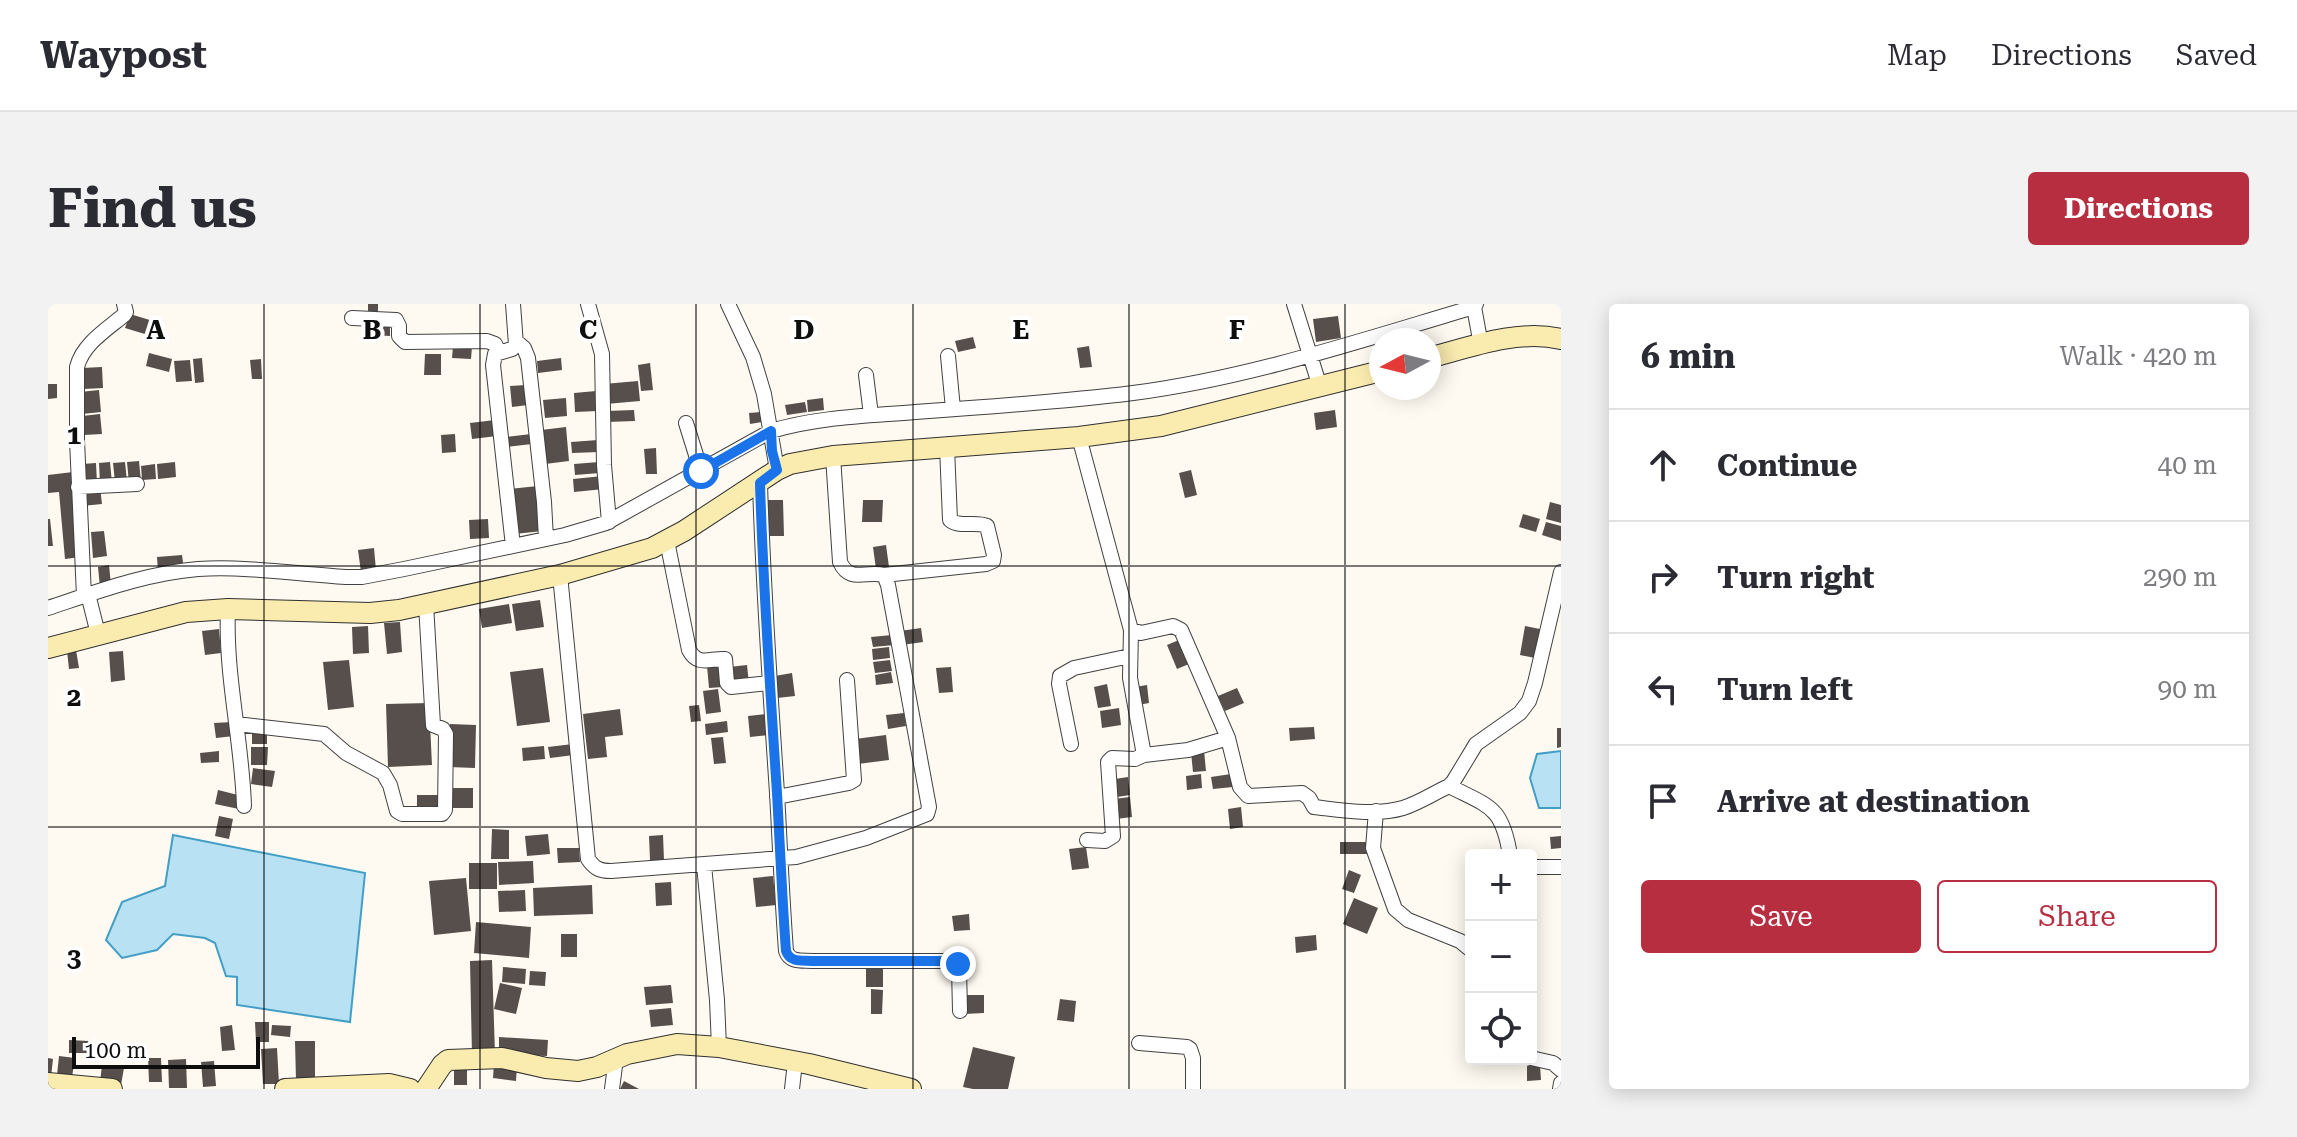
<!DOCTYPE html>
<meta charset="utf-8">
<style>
body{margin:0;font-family:"Roboto Serif",serif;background:#f2f2f3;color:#2b2b33}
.controls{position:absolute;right:24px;bottom:24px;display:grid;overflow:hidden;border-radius:8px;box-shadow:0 4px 20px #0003}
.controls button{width:72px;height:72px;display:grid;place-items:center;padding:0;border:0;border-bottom:2px solid #e1e1e2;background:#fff;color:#2b2b33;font:40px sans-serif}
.compass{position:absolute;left:1321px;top:24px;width:72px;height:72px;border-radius:50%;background:#fff;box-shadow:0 4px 20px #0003;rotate:263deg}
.scale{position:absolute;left:24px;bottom:20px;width:188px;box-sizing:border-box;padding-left:8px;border:4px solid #0e0e0e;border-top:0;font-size:22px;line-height:28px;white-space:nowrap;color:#0e0e0e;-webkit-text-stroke:6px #fff;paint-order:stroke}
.stop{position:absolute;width:24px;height:24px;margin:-18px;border:6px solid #1a73e8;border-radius:50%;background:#fff}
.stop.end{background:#1a73e8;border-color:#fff;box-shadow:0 2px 8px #0008}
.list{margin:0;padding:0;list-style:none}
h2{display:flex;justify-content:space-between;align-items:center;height:104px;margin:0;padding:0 32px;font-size:34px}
h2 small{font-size:26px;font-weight:400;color:#7c7c81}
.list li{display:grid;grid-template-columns:52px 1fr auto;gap:24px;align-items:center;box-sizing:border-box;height:112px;padding:0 32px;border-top:2px solid #e1e1e2}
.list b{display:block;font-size:30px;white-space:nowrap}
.list em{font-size:26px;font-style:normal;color:#7c7c81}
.actions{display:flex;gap:16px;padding:24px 32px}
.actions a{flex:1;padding:18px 0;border:2px solid #b72e41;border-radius:8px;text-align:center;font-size:28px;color:#b72e41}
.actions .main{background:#b72e41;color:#fff}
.icon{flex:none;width:44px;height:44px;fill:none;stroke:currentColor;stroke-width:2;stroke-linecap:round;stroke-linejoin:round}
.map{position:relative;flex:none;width:1513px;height:785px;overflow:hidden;border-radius:8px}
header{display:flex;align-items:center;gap:48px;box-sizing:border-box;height:112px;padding:0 40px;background:#fff;border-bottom:2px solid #e1e1e2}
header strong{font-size:38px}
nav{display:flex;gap:44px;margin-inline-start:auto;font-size:28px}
.intro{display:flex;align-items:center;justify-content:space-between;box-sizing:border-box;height:192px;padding:0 48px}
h1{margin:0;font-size:56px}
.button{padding:20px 36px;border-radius:8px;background:#b72e41;color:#fff;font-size:28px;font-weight:700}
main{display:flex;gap:48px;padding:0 48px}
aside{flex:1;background:#fff;border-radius:8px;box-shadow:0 4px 20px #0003}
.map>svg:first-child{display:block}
.water{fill:#b8e2f3;stroke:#439ec6;stroke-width:2}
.building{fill:#564f4b}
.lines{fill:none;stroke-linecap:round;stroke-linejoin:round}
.street-casing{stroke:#414141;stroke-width:16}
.secondary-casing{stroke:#303030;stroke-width:22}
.street{stroke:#fff;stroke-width:14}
.secondary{stroke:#faebaf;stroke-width:20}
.route{stroke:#1a73e8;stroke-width:10}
.grid{fill:none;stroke:#0e0e0e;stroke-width:2;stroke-opacity:0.55}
.grid-label{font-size:26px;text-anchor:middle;font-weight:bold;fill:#0e0e0e;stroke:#fff;stroke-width:8;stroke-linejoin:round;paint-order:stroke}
</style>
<header>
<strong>Waypost</strong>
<nav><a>Map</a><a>Directions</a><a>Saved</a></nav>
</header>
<div class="intro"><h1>Find us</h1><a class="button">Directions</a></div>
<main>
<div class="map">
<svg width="1513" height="785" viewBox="0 0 1513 785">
<rect width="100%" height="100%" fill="#fefaf1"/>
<path class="water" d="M1513,447V504H1491L1482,474L1489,450Z
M125,531L317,569L302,718L189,701V673L178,672L167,639L157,634L125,630L109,646L74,654L58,636L74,598L117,582Z"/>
<path class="building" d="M320,0H330V10H320Z
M82,10L105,17L100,31L77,24Z
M1290,12L1293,34L1268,38L1265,15Z
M323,23H342V32L323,31Z
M925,33L928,44L910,48L907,37Z
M405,42L424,43L423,55L404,54Z
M1041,42L1044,63L1032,64L1029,44Z
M101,49L124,55L121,68L98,62Z
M377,50H393V71H376Z
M154,54L156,78L147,79L145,55Z
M513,54L514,66L490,69L489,57Z
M213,55L214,75H204L202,56Z
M142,56L144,77L128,78L126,57Z
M602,59L605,86L593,87L590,61Z
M54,63L55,84L36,85L34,64Z
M590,77L592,97L558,100L556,80Z
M0,80H9V94L0,95Z
M478,81L480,101L464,103L462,82Z
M51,86L53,108L34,110L32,88Z
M548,87L550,107L527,108L526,89Z
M518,94L519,112L497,114L495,96Z
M775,94L776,106L760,108L759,96Z
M757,98L759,108L739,111L737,101Z
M586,106L587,117L559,118L558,107Z
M1287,106L1289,123L1268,126L1266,109Z
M713,108L714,118L702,120L701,109Z
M52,110L54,130L36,131L34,112Z
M447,116L449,132L424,135L422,119Z
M518,123L521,157L497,160L493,126Z
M407,130L408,148L394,149L393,131Z
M483,130L484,140L458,143L457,133Z
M550,136L551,148L524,149L523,138Z
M608,144L609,170H598L596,145Z
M91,157L93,178L81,179L79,158Z
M62,158L64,179L52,180L51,159Z
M77,158L79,177L67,178L65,159Z
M127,158L128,173L110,175L109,160Z
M551,158L552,169L527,171L526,160Z
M48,159L49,179L36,180L34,160Z
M107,160L108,175L94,176L93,162Z
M1143,166L1149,191L1137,194L1131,169Z
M25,168L33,253L17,255L11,188L0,189V171Z
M555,172L556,185L526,188L525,175Z
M490,182L495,227L466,230L461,185Z
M52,183L54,200L34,202L33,185Z
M717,196H735L736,232H717Z
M815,196H835L834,218H814Z
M1502,198L1513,201V219L1498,215Z
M1475,210L1492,215L1488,228L1471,223Z
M0,215H2L5,242H0Z
M440,215L441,234L422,235L421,216Z
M1498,218L1513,222V237L1494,231Z
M56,227L59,252L45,254L43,228Z
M838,241L841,263L828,265L825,243Z
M326,244L328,266L313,268L310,246Z
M134,251L136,265L110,267L109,253Z
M61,261L63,281L52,283L50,263Z
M492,296L496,323L468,327L464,300Z
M461,300L464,319L434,324L431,305Z
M352,318L354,348L339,350L336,319Z
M320,322L321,349L305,350L304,323Z
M1477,322L1492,325L1487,354L1472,351Z
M873,324L875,338L854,341L852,327Z
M171,325L173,349L157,351L154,327Z
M844,331L846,341L825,343L823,333Z
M1131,336L1141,360L1129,365L1119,341Z
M841,343L842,354L825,356L824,345Z
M28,346L31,364L21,365L19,347Z
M75,347L77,376L63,378L61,348Z
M301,356L306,403L280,406L275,358Z
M842,356L844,367L827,369L825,358Z
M674,361L675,383L661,384L659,362Z
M699,361L701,380L683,381L681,363Z
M903,363L905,388L891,389L888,364Z
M495,364L502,418L469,422L462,368Z
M843,368L845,379L828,381L827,371Z
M744,369L747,392L729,394L727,372Z
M1059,380L1063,402L1050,404L1046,383Z
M1099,381L1101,399L1090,401L1087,383Z
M1189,384L1196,399L1177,407L1170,392Z
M670,385L673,408L658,410L655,387Z
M381,399L384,461L340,463L338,400Z
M651,401L653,417L643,418L641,402Z
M1071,404L1073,421L1054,424L1052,407Z
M572,405L575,431L557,433L559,453L540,455L535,410Z
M856,409L858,422L840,425L838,411Z
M719,410L721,431L702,433L700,412Z
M679,417L680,428L658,431L657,420Z
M184,418L186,432L168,434L166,419Z
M402,420L428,421L427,464L401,463Z
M1266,423L1267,435L1242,437L1241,424Z
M1509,424H1513V443L1509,444Z
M204,429H219V440H204Z
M838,431L841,456L810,460L807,435Z
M675,433L678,459L666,460L663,434Z
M525,440L526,451L502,454L500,443Z
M496,442L497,455L475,457L474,444Z
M203,443H220L219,461H203Z
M1156,446L1158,467L1145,468L1143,448Z
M171,447V458L153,459L152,449Z
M205,464L227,467L224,483L203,480Z
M1153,470L1154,484L1139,486L1138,472Z
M1183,470L1185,483L1165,485L1163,473Z
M1080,473L1082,491L1069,493L1067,475Z
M402,484H425V504H401Z
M170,486L194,492L191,505L167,500Z
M369,491H396V505L369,506Z
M1082,493L1084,513L1068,515L1066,495Z
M1193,503L1195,523L1182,525L1180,505Z
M171,512L185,515L181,535L167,532Z
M444,525L461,526V555H443Z
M500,530L502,550L479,552L477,532Z
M615,531L616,556H602L601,532Z
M1513,532V544L1503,545L1502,533Z
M1292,538H1319V550H1292Z
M1038,543L1041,564L1024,566L1021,545Z
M509,544H531L532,558L510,559Z
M485,557L486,579L451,581L450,558Z
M421,559H449V585H421Z
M1301,566L1313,571L1306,589L1294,585Z
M725,572L728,601L708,603L705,574Z
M418,574L423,627L386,631L381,577Z
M623,578L624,601L608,602L607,579Z
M544,581L545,610L486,612L485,584Z
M477,586L478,607L451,608L450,587Z
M1306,594L1330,604L1319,630L1295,620Z
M921,610L922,626L906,627L904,612Z
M428,618L483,623L481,654L426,649Z
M513,630H529V653H513Z
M1268,631L1269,646L1248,649L1247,633Z
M444,656L447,750L424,751L422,657Z
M455,663L478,665L477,680L454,678Z
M818,664H835V683H818Z
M482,667L498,668L497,682L481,681Z
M452,679L474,684L468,710L446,705Z
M623,681L625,699L598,701L596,683Z
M823,685L835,686L834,710H823Z
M916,691H936V709L916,710Z
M1012,695L1028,697L1026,718L1009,716Z
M623,704L625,721L603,723L601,706Z
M207,718H221V738H208Z
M184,721L187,746L174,747L172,723Z
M224,721L243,722L242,733L223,731Z
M451,733L500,736L499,752L451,750Z
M21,736L41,737V749H21Z
M247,737H267V776H248Z
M925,743L967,753L960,785H925L915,783Z
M229,744L231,780H215L213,745Z
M11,752L27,754L24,773L9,771Z
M0,754L5,755L3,773L0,772Z
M100,754H113L114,778H101Z
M138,755L139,784H121L120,756Z
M166,757L168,782L155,783L153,758Z
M446,759L469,762L468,777L445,774Z
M54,761L76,764L73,781L52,778Z
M1492,761L1493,776L1479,777V762Z
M406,763H419V781H406Z
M576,777L591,785H572Z"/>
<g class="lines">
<g class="street-casing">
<path id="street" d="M540,0L554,50L556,161L561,218
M680,0L705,53L716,90L729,166
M1246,0L1272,83
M1428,0L1426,3L1433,41
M304,14L348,16L351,22V32L357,38L439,37L447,40L451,48
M469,38L476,44L480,54L496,198L498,235
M900,52L905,105
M818,71L823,111
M638,119L653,167
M1031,133L1083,326L1093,329L1125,322L1133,326L1180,434L1192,483L1200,492L1254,489L1261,494L1266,503C1293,506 1328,512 1355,504C1371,499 1386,489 1401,482L1405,478L1428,440L1472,409L1481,397L1487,379L1513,268
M712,179C715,282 722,385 729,489C732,542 734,594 738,647C742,659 754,656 765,657H906L910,660L911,664L912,707
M30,183L89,180
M619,237L641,346C650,363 662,354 677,355L679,379L683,383L721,379
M465,242L445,61L447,50L464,45L468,41L465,0
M512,271L540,555C547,565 552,567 563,567L748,553L818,534L879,510L881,503L840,281L836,271C818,266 802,280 792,258L785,152
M836,271L938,260L945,257L946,251L939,222C927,217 912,224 902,216L899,143
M0,304C48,288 99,269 150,265C199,262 249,270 298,273H314L356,265L517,231L558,219L723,127C770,113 819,112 867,108C940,103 1013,98 1085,89C1201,74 1314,36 1426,3
M180,305C177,371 194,436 196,502
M50,330L41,294L36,292L29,136V63C35,40 58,26 76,11L78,8L76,0
M189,420L276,430L298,449L335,469L342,481L349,507L354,510H394L397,506L398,430L395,425L385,421L378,300
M1023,440L1011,380L1012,372L1026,364L1082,352
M1096,451L1140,446L1180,434
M1401,482C1442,503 1454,502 1462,551
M729,493L801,479L806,476L799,376
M1328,507L1325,544L1347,605L1360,616L1412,637L1423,646
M1039,536L1057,537L1065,532L1060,458L1064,454L1087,455L1096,451L1082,374L1083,326
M656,561L669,696L671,743
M1483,563H1513
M1091,739L1139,743L1142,745L1145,754V785
M1483,754L1505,759L1513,766
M564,785L568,754
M744,785L747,758
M1512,785L1513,779"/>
</g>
<g class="secondary-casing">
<path id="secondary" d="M1381,54C1422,43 1470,25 1513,35
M0,344L138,308L180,305L322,309L351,306L512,271L604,244L636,227L729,166L742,160L785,152L1031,133L1113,122L1333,67
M0,779L64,785
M237,785L341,780L362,785
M378,785L394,761L400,756L454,754L498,764L530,767L549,763L579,750L629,740L671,743L761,760L863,785"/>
</g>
<use href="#street" class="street"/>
<use href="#secondary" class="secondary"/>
</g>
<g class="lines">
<path class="route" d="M653,167L723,127L724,147L729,166L712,179C715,282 722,385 729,489C732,542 734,594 738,647C742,659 754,656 765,657H906L910,660"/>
</g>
<path class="grid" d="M216,0V785M432,0V785M648,0V785M865,0V785M1081,0V785M1297,0V785M0,262H1513M0,523H1513"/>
<g class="grid-label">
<text x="108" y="35">A</text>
<text x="324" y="35">B</text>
<text x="540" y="35">C</text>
<text x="756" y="35">D</text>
<text x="973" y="35">E</text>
<text x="1189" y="35">F</text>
<text x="26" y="140">1</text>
<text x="26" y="402">2</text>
<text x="26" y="663">3</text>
</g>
</svg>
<div class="controls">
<button>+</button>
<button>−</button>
<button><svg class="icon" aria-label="locate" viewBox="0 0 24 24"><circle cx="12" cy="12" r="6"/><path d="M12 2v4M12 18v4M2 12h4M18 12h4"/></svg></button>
</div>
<svg class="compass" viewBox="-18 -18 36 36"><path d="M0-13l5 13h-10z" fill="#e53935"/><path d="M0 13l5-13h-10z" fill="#7c7c81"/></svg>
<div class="scale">100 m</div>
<div class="stop" style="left:653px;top:167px"></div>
<div class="stop end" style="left:910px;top:660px"></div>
</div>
<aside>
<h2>6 min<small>Walk · 420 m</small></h2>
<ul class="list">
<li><svg class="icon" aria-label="ahead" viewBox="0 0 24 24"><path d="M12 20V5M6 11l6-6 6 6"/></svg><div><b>Continue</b></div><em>40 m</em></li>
<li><svg class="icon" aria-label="right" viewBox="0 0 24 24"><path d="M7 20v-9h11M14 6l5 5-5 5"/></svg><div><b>Turn right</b></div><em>290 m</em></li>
<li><svg class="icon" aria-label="left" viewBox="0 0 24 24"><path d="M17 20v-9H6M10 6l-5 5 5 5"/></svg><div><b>Turn left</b></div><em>90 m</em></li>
<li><svg class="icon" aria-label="arrive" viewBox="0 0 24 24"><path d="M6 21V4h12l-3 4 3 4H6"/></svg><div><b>Arrive at destination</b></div></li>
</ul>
<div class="actions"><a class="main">Save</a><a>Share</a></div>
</aside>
</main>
